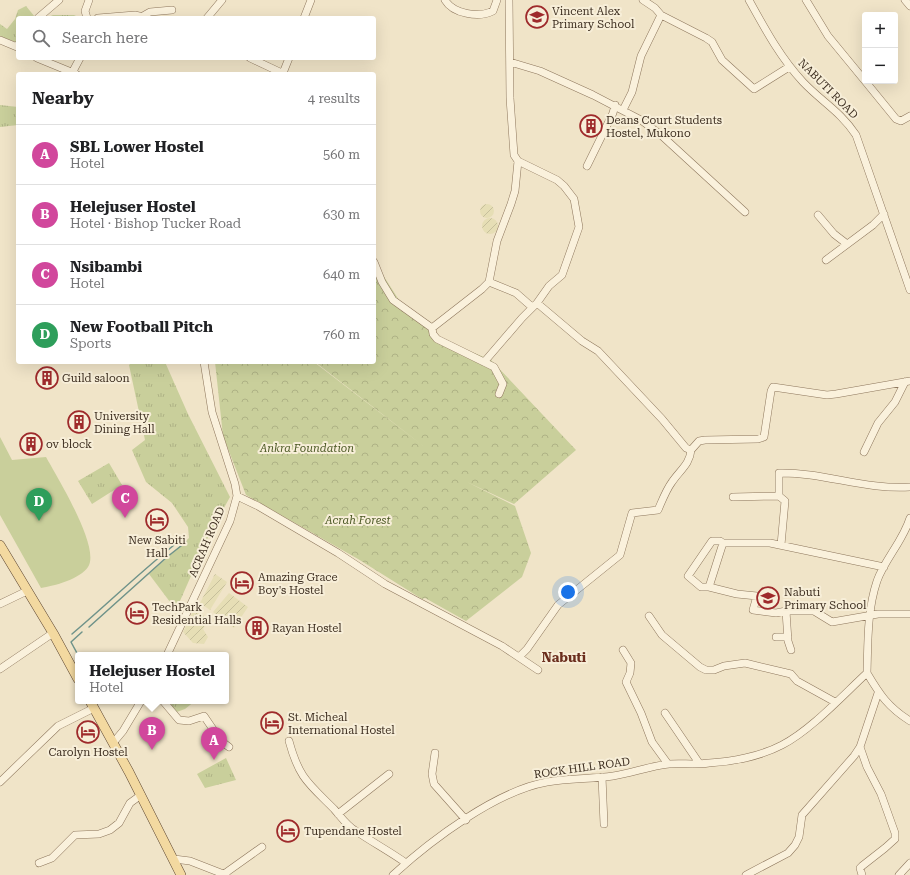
<!DOCTYPE html>
<meta charset="utf-8">
<style>
body{margin:0;font-family:"Roboto Serif",serif;background:#f2f2f2;color:#202124}
.controls{position:absolute;right:12px;top:12px;display:grid;overflow:hidden;border-radius:4px;box-shadow:0 4px 16px #0002}
.controls button{width:36px;height:36px;display:grid;place-items:center;padding:0;border:0;border-bottom:1px solid #e0e0e0;background:#fff;color:#202124;font:20px sans-serif}
.you{position:absolute;left:568px;top:592px;width:14px;height:14px;margin:-10px;border:3px solid #fff;border-radius:50%;background:#1a73e8;box-shadow:0 0 0 6px #1a73e833}
.badge{display:grid;place-items:center;width:26px;height:26px;border-radius:50%;background:#b45309;color:#fff;font-size:13px;font-weight:700}
.pin{position:absolute;translate:-50% -33px;filter:drop-shadow(0 1px 2px #0008)}
.pin::after{content:'';position:absolute;top:21px;width:14px;height:12px;background:inherit;clip-path:polygon(0 0,100% 0,50% 100%)}
.popup{position:absolute;left:75px;top:652px;width:154px;height:52px;box-sizing:border-box;display:grid;place-content:center;border-radius:4px;background:#fff;filter:drop-shadow(0 1px 3px #0005);font-size:13px;white-space:nowrap;color:#757577}
.popup b{font-size:15px;color:#202124}
.popup::after{content:'';position:absolute;left:50%;top:100%;margin-left:-8px;border:8px solid transparent;border-top-color:#fff}
.list{margin:0;padding:0;list-style:none}
h2{display:flex;justify-content:space-between;align-items:center;height:52px;margin:0;padding:0 16px;font-size:17px}
h2 small{font-size:13px;font-weight:400;color:#757577}
.list li{display:grid;grid-template-columns:26px 1fr auto;gap:12px;align-items:center;box-sizing:border-box;height:60px;padding:0 16px;border-top:1px solid #e0e0e0}
.list b{display:block;font-size:15px;white-space:nowrap}
.list p{margin:0;font-size:13px;white-space:nowrap;color:#757577}
.list em{font-size:13px;font-style:normal;color:#757577}
.icon{flex:none;width:22px;height:22px;fill:none;stroke:currentColor;stroke-width:2;stroke-linecap:round;stroke-linejoin:round}
.map{position:relative;flex:none;width:910px;height:875px;overflow:hidden}
.search{position:absolute;background:#fff;box-shadow:0 4px 16px #0002;left:16px;top:16px;width:360px;height:44px;display:flex;align-items:center;gap:10px;box-sizing:border-box;padding:0 14px;border-radius:4px;color:#757577;font-size:15px}
.panel{position:absolute;background:#fff;box-shadow:0 4px 16px #0002;left:16px;top:72px;width:360px;height:292px;border-radius:4px}
.map>svg:first-child{display:block}
.farmland{fill:url(#farmland-furrows)}
.grass{fill:url(#grass-tufts)}
.forest{fill:url(#forest-crowns)}
.pitch{fill:#c9cf9b}
.lines{fill:none;stroke-linecap:round;stroke-linejoin:round}
.stream{stroke:#6f938a;stroke-width:1.5}
.minor-casing{stroke:#8d765c;stroke-width:8}
.major-casing{stroke:#5b4430;stroke-width:10}
.minor{stroke:#faf1dc;stroke-width:7}
.major{stroke:#f3d9a0;stroke-width:9}
.labels{text-anchor:middle;dominant-baseline:central;stroke-width:4;stroke-linejoin:round;paint-order:stroke}
.poi-label{font-size:11px;fill:#3d2e20;stroke:#f7eed8;text-anchor:start}
.street-label{font-size:11px;fill:#3d2e20;stroke:#f7eed8}
.park-label{font-size:11px;font-style:italic;fill:#4d5a26;stroke:#f7eed8}
.quarter-label{font-size:13px;font-weight:bold;fill:#6b2e1e;stroke:#f7eed8}
</style>
<div class="map">
<svg width="910" height="875" viewBox="0 0 910 875">
<defs>
<pattern id="farmland-furrows" width="10" height="10" patternUnits="userSpaceOnUse"><rect width="10" height="10" fill="#e6deb5"/><path d="M-1 1l2-2M0 10L10 0M9 11l2-2" fill="none" stroke="#c6bf9b"/></pattern>
<pattern id="grass-tufts" width="24" height="20" patternUnits="userSpaceOnUse"><rect width="24" height="20" fill="#c9cf9b"/><path d="M3 7l-1-3M5 7V3M7 7l1-3M15 17l-1-3M17 17v-4M19 17l1-3" fill="none" stroke="#aeb285"/></pattern>
<pattern id="forest-crowns" width="20" height="18" patternUnits="userSpaceOnUse"><rect width="20" height="18" fill="#c9cf9b"/><path d="M2 6a3 3 0 1 1 6 0M12 15a3 3 0 1 1 6 0" fill="none" stroke="#aeb285"/></pattern>
</defs>
<rect width="100%" height="100%" fill="#f0e4c8"/>
<path class="farmland" d="M480 211a7 7 0 1 1 14 0a7 7 0 1 1-14 0Z
M482 226a8 8 0 1 1 16 0a8 8 0 1 1-16 0Z
M215,574L227,582L210,610L200,603Z
M229,593L248,607L234,628L213,612Z
M194,609L209,619L203,629L208,637L204,644L193,643L183,632Z"/>
<path class="grass" d="M26,6L35,17L18,18V43L0,36V24L7,29L15,19L18,10Z
M53,15H74L78,17L46,18Z
M0,105L18,107V125L0,127Z
M132,362H165L188,414L230,497L209,535L176,610L149,574L189,538L188,527L172,503L146,482L132,450L145,440L129,365Z
M109,463L122,485L92,504L78,481Z
M165,701H195L185,709L174,713Z
M226,758L236,780L205,788L197,774Z"/>
<path class="forest" d="M374,261L406,311L436,337L491,360L576,450L514,504L467,482L515,506L531,553L522,577L466,621L425,598L422,599L358,559L246,495L223,436L215,362H314L426,448L315,362H374Z"/>
<path class="pitch" d="M19,10L30,15L28,18H18V33L9,29L16,21Z
M0,437L12,460L46,457C57,477 101,548 88,567C80,579 54,586 41,588L0,515Z"/>
<g class="lines">
<path class="stream" d="M89,627L167,557L186,542
M72,634C110,602 144,568 183,538
M78,655L71,642L82,632
M102,701L103,703"/>
<g class="minor-casing">
<path id="minor" d="M445,0C453,14 479,18 493,11L497,0
M749,0C765,29 780,57 803,82C822,102 840,111 856,135L910,290
M806,0L828,36L865,81
M905,0L910,6
M661,15L706,38L712,42L722,60L754,89L789,67
M143,16L150,12L172,10
M38,18L59,0
M87,18L85,11L89,0
M98,18L135,15L147,18
M207,18L222,0
M304,18L311,0
M0,40L17,47L18,45
M37,58L76,74
M250,58L284,74
M510,62L540,71L593,95L641,120L661,135L745,212
M72,73L80,58
M283,73L289,58
M865,81L896,119L901,121L910,116
M623,110L632,92L641,56L661,15L655,8L643,0
M587,166L613,113L615,105
M818,215L834,234L847,244
M826,260L873,225L884,214
M374,262L382,282L393,300L432,328
M489,282L516,293L532,307
M537,303L582,341L598,351L662,419L686,448L691,450
M485,361L522,318L537,303L549,286L562,275L579,227L574,199L564,186L557,180L518,161L514,155L510,98L509,0
M499,394L503,384L494,367L437,339L433,334L432,328L482,289L489,282L497,241L511,204L515,191L518,161
M864,452L878,423L895,402L905,382
M237,496L258,506L338,553L385,584L502,646L538,670
M733,497L779,496
M723,543L720,541H712L688,576L701,587H709L723,543H770L884,567
M781,545L785,501L779,496V473C823,472 865,490 910,487
M709,587L737,594L757,596L753,610L776,613L786,611
M0,604L27,591
M649,616L662,635L700,667L706,670H714L724,666L745,663L791,674L797,681L835,702
M776,637H788
M623,650L631,663L630,673L626,682L641,713L652,742L668,764
M791,650L788,641L786,611H814L832,622L878,614H910
M167,655L230,521L237,496L235,484L212,412L204,362
M519,657L527,649L558,605L620,555L632,513L658,510C662,501 666,490 672,482C680,470 690,464 691,450L699,441L705,440L758,439L764,437L771,391L773,387L827,395L836,394L910,381
M0,669L53,633
M867,673C868,642 867,611 877,581C885,559 903,541 910,518
M867,673C880,695 888,707 910,721
M163,701L179,720L189,721L204,716L221,741L229,747
M665,713L699,763
M289,741C299,778 308,783 334,809C341,817 347,826 356,831C372,842 389,851 406,863
M113,743L123,731L141,701
M860,747L867,767L881,794L895,833V839L885,848L862,866L860,868L862,875
M435,753L432,774L434,784L466,820
M602,777L604,824
M0,782L58,726L94,708
M338,814L389,774
M174,859L190,861L226,875
M39,863L52,858L75,835L99,834L110,830L119,823L130,803L141,795
M224,874L262,847
M393,875C430,841 496,791 547,782C569,778 591,779 613,776C632,773 650,766 669,764C682,763 695,765 709,763C732,762 761,756 782,745C811,730 842,696 867,673
M746,875L788,853L795,845L799,837L802,815L854,756L860,747L878,693
M899,875L910,863"/>
</g>
<g class="major-casing">
<path id="major" d="M0,545L53,633L78,679
M90,701L129,772L181,875"/>
</g>
<use href="#minor" class="minor"/>
<use href="#major" class="major"/>
</g>
<defs>
<g id="school-ring" transform="scale(1.15)"><circle r="9.5" fill="#f7eed8" stroke="#9e2a2b" stroke-width="1.5"/><path d="M0-5L7-2L0 1L-7-2ZM-4 1L0 2.5L4 1V4Q0 6-4 4Z" fill="#9e2a2b"/></g>
<g id="building-ring" transform="scale(1.15)"><circle r="9.5" fill="#f7eed8" stroke="#9e2a2b" stroke-width="1.5"/><path d="M-4-6H4V6H1V3H-1V6H-4ZM-2.5-4.3h1.7v1.8h-1.7ZM.8-4.3h1.7v1.8H.8ZM-2.5-1h1.7V.8h-1.7ZM.8-1h1.7V.8H.8Z" fill="#9e2a2b"/></g>
<g id="hotel-ring" transform="scale(1.15)"><circle r="9.5" fill="#f7eed8" stroke="#9e2a2b" stroke-width="1.5"/><path d="M-6-4.5h1.5V1H6V5H4.5V3h-9V5H-6ZM-4 0a1.8 1.8 0 1 1 3.6 0ZM.5 0V-2.5h3Q6-2.5 6 0Z" fill="#9e2a2b"/></g>
</defs>
<g fill-rule="evenodd">
<use href="#school-ring" x="537" y="17"/>
<use href="#building-ring" x="591" y="126"/>
<use href="#building-ring" x="47" y="378"/>
<use href="#building-ring" x="79" y="422"/>
<use href="#building-ring" x="31" y="444"/>
<use href="#hotel-ring" x="157" y="520"/>
<use href="#hotel-ring" x="242" y="583"/>
<use href="#school-ring" x="768" y="598"/>
<use href="#hotel-ring" x="137" y="613"/>
<use href="#building-ring" x="257" y="628"/>
<use href="#hotel-ring" x="272" y="723"/>
<use href="#hotel-ring" x="88" y="732"/>
<use href="#hotel-ring" x="288" y="831"/>
</g>
<g class="labels">
<g class="poi-label">
<text x="552" y="11">Vincent Alex<tspan x="552" dy="13">Primary School</tspan></text>
<text x="606" y="120">Deans Court Students<tspan x="606" dy="13">Hostel, Mukono</tspan></text>
<text x="62" y="378">Guild saloon</text>
<text x="94" y="416">University<tspan x="94" dy="13">Dining Hall</tspan></text>
<text x="46" y="444">ov block</text>
<text x="157" y="540" text-anchor="middle">New Sabiti<tspan x="157" dy="13">Hall</tspan></text>
<text x="258" y="577">Amazing Grace<tspan x="258" dy="13">Boy's Hostel</tspan></text>
<text x="784" y="592">Nabuti<tspan x="784" dy="13">Primary School</tspan></text>
<text x="152" y="607">TechPark<tspan x="152" dy="13">Residential Halls</tspan></text>
<text x="272" y="628">Rayan Hostel</text>
<text x="288" y="717">St. Micheal<tspan x="288" dy="13">International Hostel</tspan></text>
<text x="88" y="752" text-anchor="middle">Carolyn Hostel</text>
<text x="304" y="831">Tupendane Hostel</text>
</g>
<g class="street-label">
<text transform="translate(828 89) rotate(45)">NABUTI ROAD</text>
<text transform="translate(207 542) rotate(-67)">ACRAH ROAD</text>
<text transform="translate(582 768) rotate(-8)">ROCK HILL ROAD</text>
</g>
<g class="park-label">
<text x="307" y="448">Ankra Foundation</text>
<text x="358" y="520">Acrah Forest</text>
</g>
<g class="quarter-label">
<text x="564" y="657">Nabuti</text>
</g>
</g>
</svg>
<div class="controls">
<button>+</button>
<button>−</button>
</div>
<div class="you"></div>
<div class="pin badge" style="left:214px;top:760px;background:#d1479c">A</div>
<div class="pin badge" style="left:152px;top:750px;background:#d1479c">B</div>
<div class="popup"><b>Helejuser Hostel</b>Hotel</div>
<div class="pin badge" style="left:125px;top:518px;background:#d1479c">C</div>
<div class="pin badge" style="left:39px;top:521px;background:#2e9e5b">D</div>
<div class="search"><svg class="icon" aria-label="search" viewBox="0 0 24 24"><circle cx="10" cy="10" r="6"/><path d="M15 15l6 6"/></svg>Search here</div>
<section class="panel">
<h2>Nearby<small>4 results</small></h2>
<ul class="list">
<li><span class="badge" style="background:#d1479c">A</span><div><b>SBL Lower Hostel</b><p>Hotel</p></div><em>560 m</em></li>
<li><span class="badge" style="background:#d1479c">B</span><div><b>Helejuser Hostel</b><p>Hotel · Bishop Tucker Road</p></div><em>630 m</em></li>
<li><span class="badge" style="background:#d1479c">C</span><div><b>Nsibambi</b><p>Hotel</p></div><em>640 m</em></li>
<li><span class="badge" style="background:#2e9e5b">D</span><div><b>New Football Pitch</b><p>Sports</p></div><em>760 m</em></li>
</ul>
</section>
</div>
